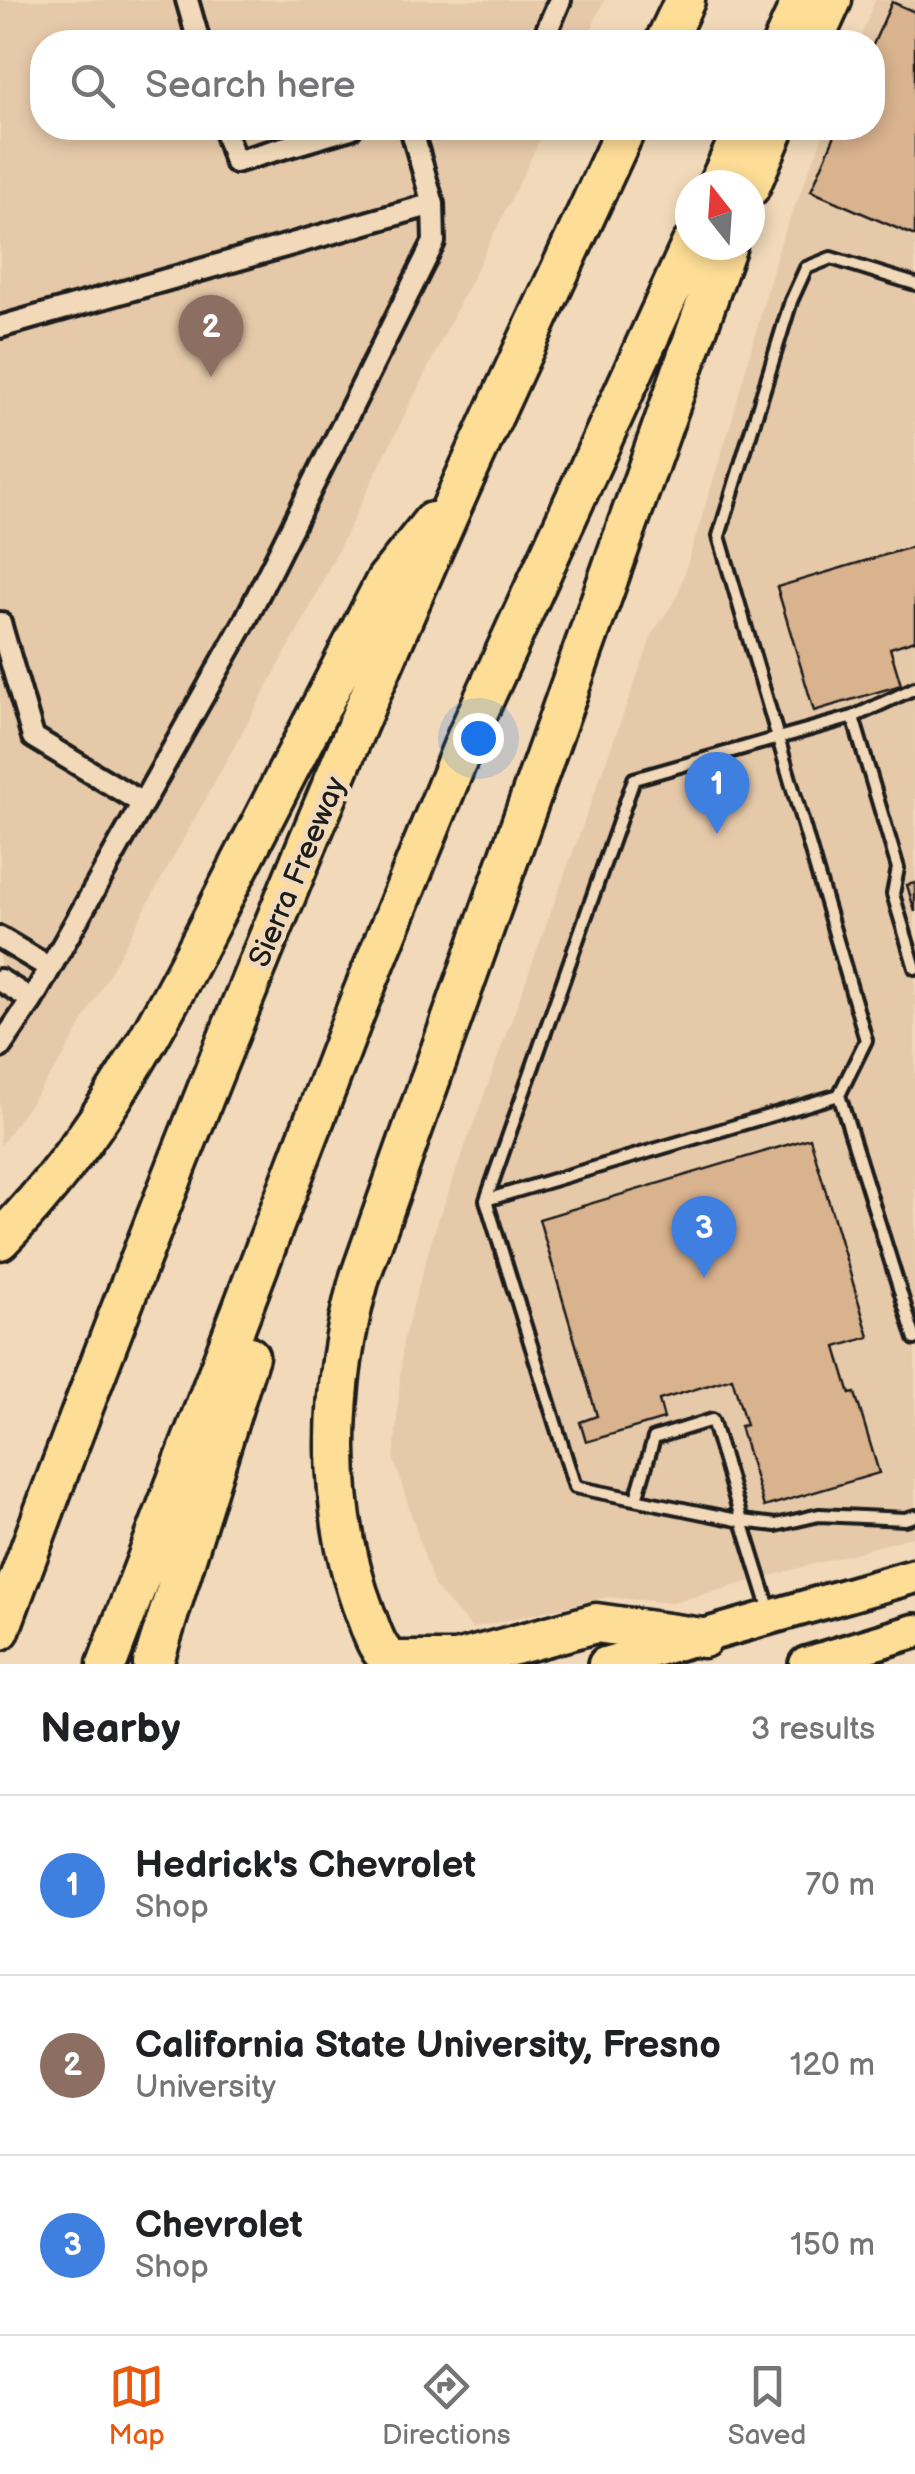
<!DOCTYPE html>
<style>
body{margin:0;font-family:"Balsamiq Sans",sans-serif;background:#f6f6f6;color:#202124}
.compass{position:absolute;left:675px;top:170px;width:90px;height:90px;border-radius:50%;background:#fff;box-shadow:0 5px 15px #0003;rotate:343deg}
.you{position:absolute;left:478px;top:738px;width:35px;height:35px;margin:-25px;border:8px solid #fff;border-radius:50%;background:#1a73e8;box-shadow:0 0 0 15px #1a73e833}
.badge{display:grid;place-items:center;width:65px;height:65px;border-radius:50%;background:#ea580c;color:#fff;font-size:32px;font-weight:700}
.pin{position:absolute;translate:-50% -82px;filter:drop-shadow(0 2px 5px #0008)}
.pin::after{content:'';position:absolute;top:52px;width:35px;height:30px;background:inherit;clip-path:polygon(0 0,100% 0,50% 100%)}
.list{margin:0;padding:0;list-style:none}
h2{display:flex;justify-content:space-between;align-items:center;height:130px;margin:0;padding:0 40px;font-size:42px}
h2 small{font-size:32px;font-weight:400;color:#757577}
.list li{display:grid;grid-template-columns:65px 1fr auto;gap:30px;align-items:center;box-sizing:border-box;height:180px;padding:0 40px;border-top:2px solid #e0e0e0}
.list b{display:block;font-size:38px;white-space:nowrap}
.list p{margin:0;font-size:32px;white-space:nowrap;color:#757577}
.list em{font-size:32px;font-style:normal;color:#757577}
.icon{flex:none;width:55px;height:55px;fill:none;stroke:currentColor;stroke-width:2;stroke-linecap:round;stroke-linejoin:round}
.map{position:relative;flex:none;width:915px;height:1664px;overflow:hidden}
.search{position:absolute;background:#fff;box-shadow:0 5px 15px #0003;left:30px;right:30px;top:30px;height:110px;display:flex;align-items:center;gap:25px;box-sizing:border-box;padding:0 35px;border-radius:40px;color:#757577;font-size:38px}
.sheet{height:670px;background:#fff}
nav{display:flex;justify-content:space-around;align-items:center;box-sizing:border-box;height:140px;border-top:2px solid #e0e0e0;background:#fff;font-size:28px;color:#757577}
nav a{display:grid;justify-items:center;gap:5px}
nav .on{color:#ea580c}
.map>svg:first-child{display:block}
.built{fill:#e6c9a9}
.building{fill:#d9b28e;stroke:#1c1c1c;stroke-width:2.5}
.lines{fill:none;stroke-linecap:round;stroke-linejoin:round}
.lane-casing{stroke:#1c1c1c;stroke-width:18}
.street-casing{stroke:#1c1c1c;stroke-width:28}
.primary-casing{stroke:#1c1c1c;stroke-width:40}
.highway-casing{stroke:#1c1c1c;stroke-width:45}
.lane{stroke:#f1d9b9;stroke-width:10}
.street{stroke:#f1d9b9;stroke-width:20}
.primary{stroke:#fedd96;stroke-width:32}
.highway{stroke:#fedd96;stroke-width:38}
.labels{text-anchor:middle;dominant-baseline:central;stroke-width:10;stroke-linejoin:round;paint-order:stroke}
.street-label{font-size:30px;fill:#1c1c1c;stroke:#f1d9b9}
</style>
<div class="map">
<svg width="915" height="1664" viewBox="0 0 915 1664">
<rect width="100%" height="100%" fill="#f1d9b9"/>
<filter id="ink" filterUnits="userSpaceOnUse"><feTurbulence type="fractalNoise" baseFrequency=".01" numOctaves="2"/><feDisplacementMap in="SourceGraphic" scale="20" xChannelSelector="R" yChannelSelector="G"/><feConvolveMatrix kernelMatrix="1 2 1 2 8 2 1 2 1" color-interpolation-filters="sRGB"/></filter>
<g filter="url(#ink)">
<path class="built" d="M0,0H604L586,42H42V128H546L300,627L64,1056L0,1146Z
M875,0H915V1536L672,1603L607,1597L472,1628L434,1586L394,1460L403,1341L434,1232L653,633L677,597L731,423L780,244L826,128H872V42H859Z"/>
<path class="building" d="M892,2L915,12V236L811,191L838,128H872V47Z
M915,546V640L890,648L901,685L814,711L777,587Z
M915,883V912L907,885Z
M810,1138L869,1337L836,1347L850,1394L855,1393L879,1473L764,1507L740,1426L746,1425L732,1378L659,1400L664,1419L586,1442L580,1422L597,1416L539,1219Z"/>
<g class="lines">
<g class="lane-casing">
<path id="lane" d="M915,284L831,258L806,268L791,301L719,536L778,738L853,717L898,868L893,894L915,968
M853,717L915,688
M486,1200L634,779L778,738L866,1040L839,1095
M636,1499L654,1438L712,1420L742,1521L776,1525L819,1515L905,1519L915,1516
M770,1611L742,1521L575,1487L486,1200L839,1095L915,1339"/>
</g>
<g class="street-casing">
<path id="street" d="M187,0L199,42
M542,42L560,0
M224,128L235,162L351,128
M0,327L433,204
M0,623L33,737L142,803
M0,938L50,968
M0,980L32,1000
M0,1047L32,1000L244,623L434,242L433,204L411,128"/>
</g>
<g class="primary-casing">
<path id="primary" d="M605,1664L915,1576
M806,1664L915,1631"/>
</g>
<g class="highway-casing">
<path id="highway" d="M665,42L685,0
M783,42L802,0
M813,42L832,0
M718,185L744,128
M750,187L775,128
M0,1240C102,1137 165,1012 230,884C282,783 334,682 386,580L432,522
M0,1630C142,1244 295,860 462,484C516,365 572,246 626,128
M703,1638L596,1623L456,1661H392C377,1651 372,1632 366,1616C325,1510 329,1385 360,1277L727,245
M107,1664L358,1005L468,734L691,245
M153,1664L249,1356"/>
</g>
<use href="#lane" class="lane"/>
<use href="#street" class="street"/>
<use href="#primary" class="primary"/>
<use href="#highway" class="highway"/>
</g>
</g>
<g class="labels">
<g class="street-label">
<text transform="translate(298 872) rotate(-67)">Sierra Freeway</text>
</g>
</g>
</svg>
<svg class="compass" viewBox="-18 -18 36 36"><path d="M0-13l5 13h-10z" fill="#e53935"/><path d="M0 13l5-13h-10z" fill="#757577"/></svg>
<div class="you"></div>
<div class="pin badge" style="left:717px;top:834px;background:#3f7fe0">1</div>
<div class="pin badge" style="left:211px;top:377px;background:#8d6e63">2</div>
<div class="pin badge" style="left:704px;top:1278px;background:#3f7fe0">3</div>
<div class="search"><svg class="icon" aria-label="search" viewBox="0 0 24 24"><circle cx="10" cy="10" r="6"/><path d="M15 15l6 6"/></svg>Search here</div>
</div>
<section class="sheet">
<h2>Nearby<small>3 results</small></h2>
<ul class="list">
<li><span class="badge" style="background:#3f7fe0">1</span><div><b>Hedrick's Chevrolet</b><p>Shop</p></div><em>70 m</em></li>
<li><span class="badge" style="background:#8d6e63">2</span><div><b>California State University, Fresno</b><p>University</p></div><em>120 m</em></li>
<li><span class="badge" style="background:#3f7fe0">3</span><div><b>Chevrolet</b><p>Shop</p></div><em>150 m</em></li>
</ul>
</section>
<nav>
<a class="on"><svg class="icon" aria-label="map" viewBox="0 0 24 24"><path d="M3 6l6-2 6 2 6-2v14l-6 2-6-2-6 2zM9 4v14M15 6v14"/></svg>Map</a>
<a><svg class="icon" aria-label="directions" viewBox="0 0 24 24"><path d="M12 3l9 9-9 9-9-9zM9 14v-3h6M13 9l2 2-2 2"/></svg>Directions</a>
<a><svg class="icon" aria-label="saved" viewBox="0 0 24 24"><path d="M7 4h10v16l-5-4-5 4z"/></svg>Saved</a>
</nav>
